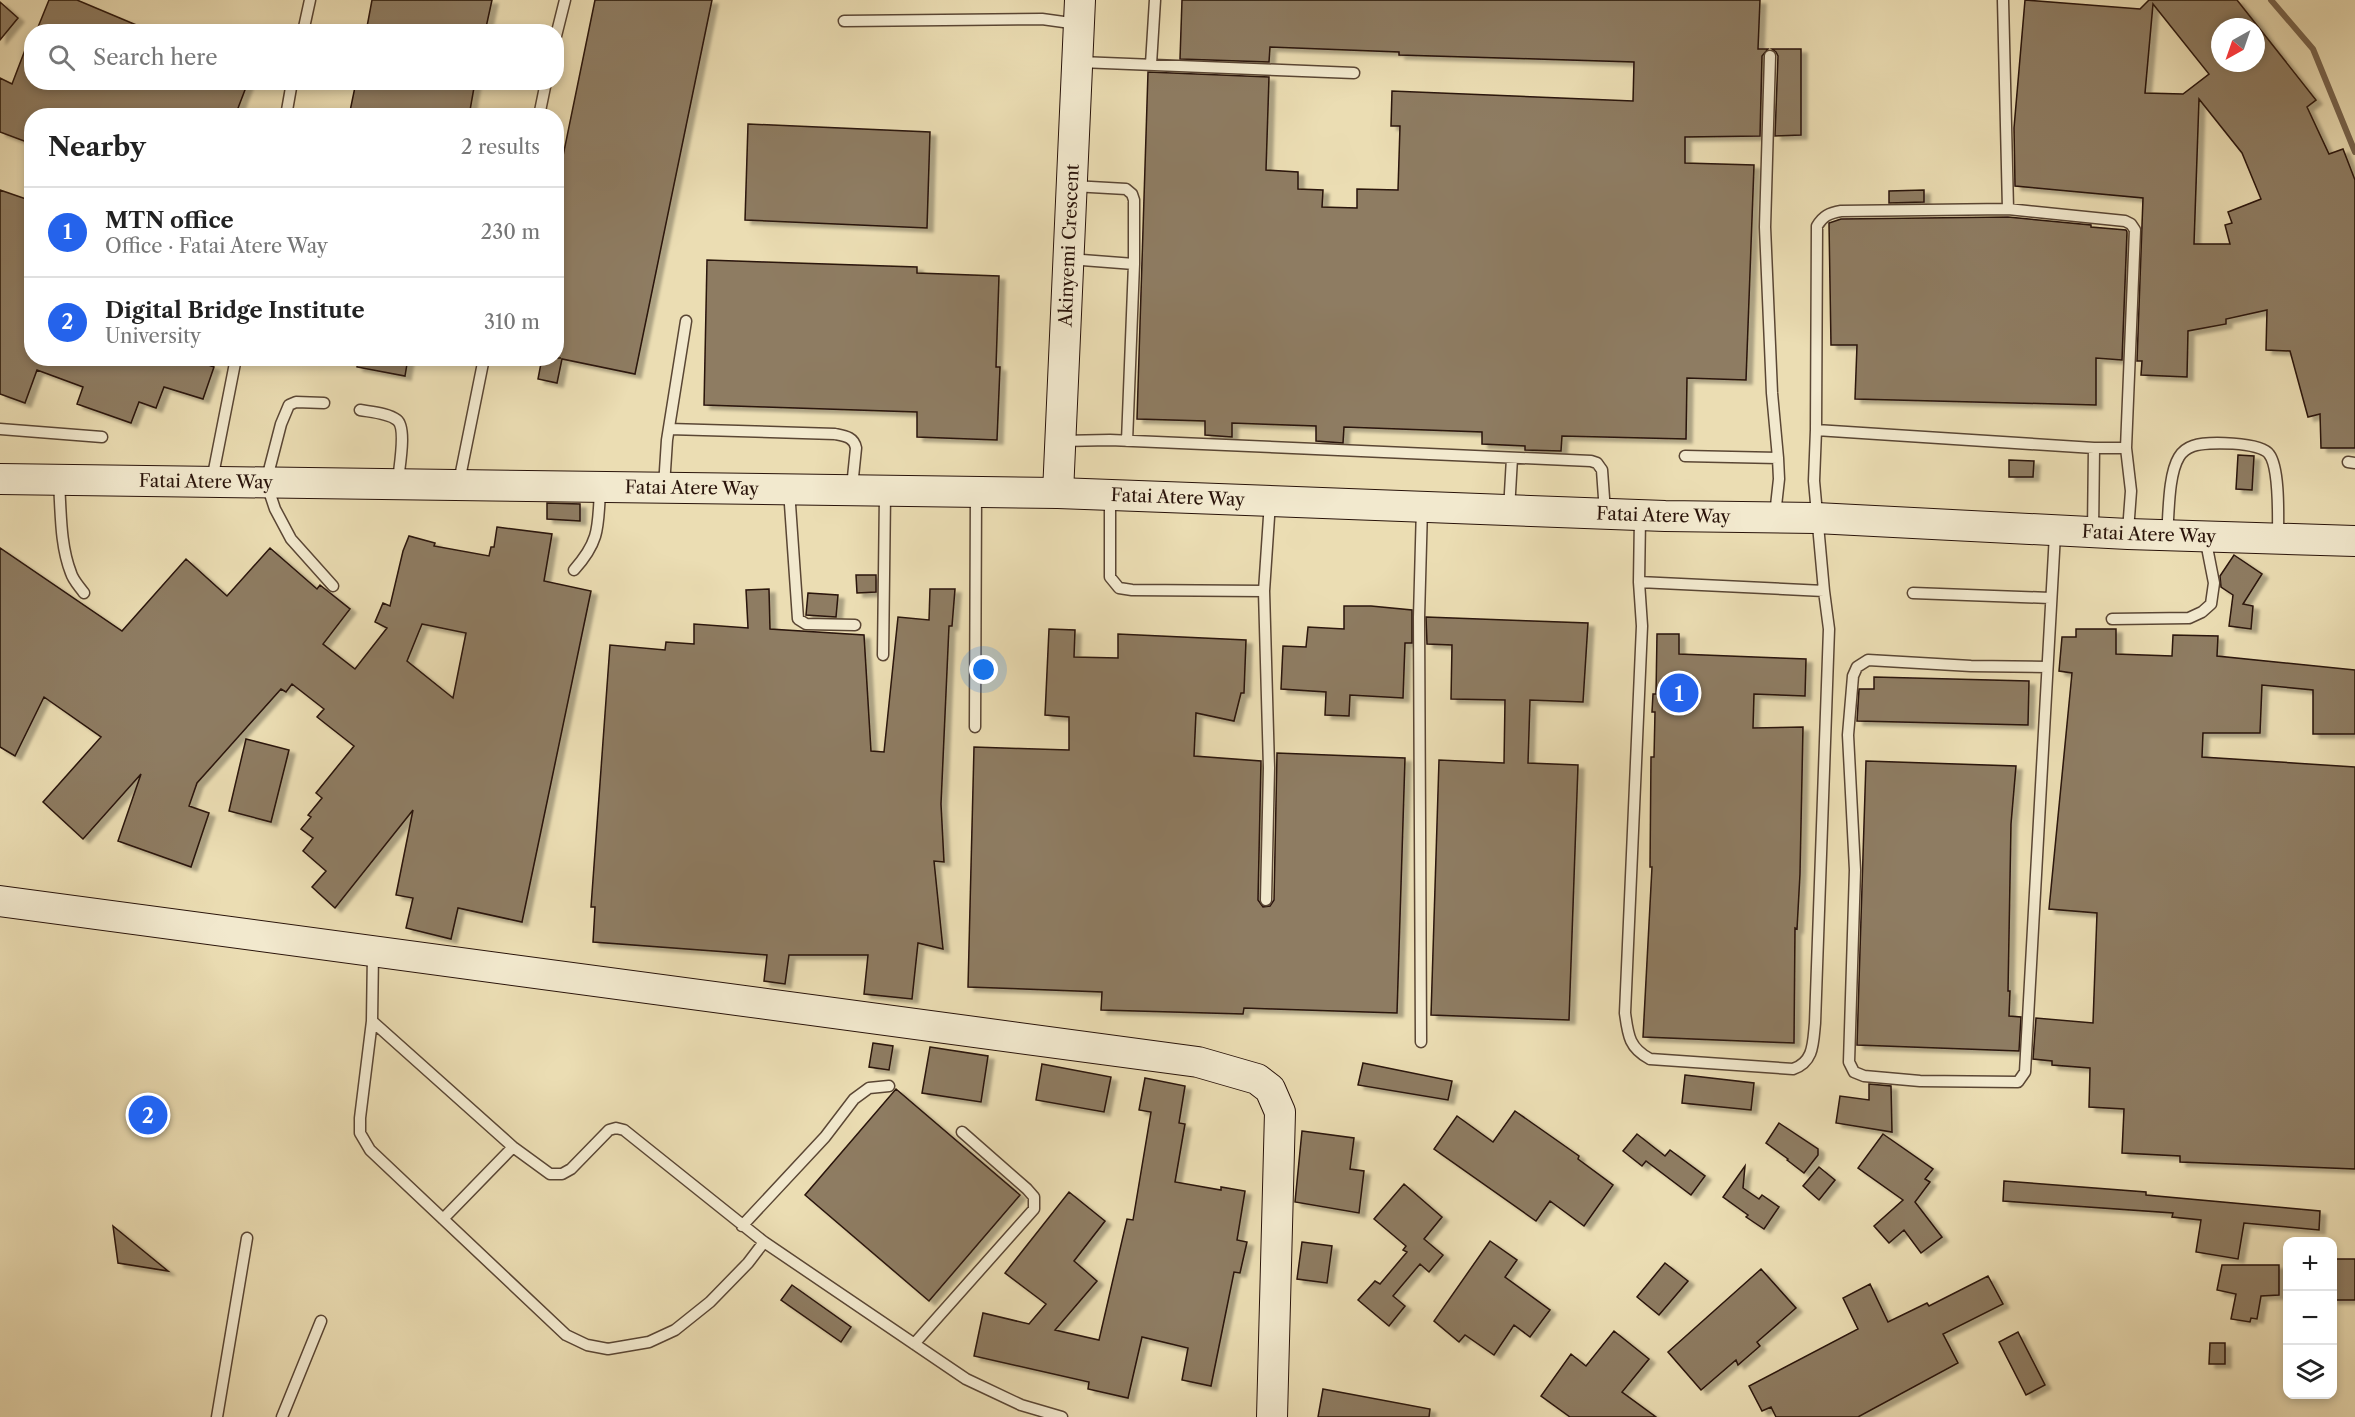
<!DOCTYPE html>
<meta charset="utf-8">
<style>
body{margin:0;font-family:"Libre Caslon Text",serif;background:#f6f6f6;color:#222}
.controls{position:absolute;right:18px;bottom:18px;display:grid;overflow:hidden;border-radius:12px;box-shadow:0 3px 9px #0003}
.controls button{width:54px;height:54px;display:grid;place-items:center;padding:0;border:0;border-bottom:2px solid #e0e0e0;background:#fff;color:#222;font:30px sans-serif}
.compass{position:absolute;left:2211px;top:18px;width:54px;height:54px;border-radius:50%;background:#fff;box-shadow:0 3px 9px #0003;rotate:220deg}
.you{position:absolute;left:984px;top:670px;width:21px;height:21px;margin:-15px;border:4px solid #fff;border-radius:50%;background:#1a73e8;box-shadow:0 0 0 9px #1a73e833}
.badge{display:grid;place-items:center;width:39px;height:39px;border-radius:50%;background:#2563eb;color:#fff;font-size:20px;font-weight:700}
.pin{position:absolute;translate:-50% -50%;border:3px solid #fff;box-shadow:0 2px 6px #0006}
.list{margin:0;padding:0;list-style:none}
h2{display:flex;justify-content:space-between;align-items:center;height:78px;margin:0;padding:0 24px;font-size:26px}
h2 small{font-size:20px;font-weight:400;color:#767676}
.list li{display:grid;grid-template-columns:39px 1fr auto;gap:18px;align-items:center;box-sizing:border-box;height:90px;padding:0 24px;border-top:2px solid #e0e0e0}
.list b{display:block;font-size:22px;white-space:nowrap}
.list p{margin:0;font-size:20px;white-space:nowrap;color:#767676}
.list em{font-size:20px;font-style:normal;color:#767676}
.icon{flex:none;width:33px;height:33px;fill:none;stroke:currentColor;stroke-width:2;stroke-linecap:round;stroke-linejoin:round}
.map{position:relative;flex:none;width:2355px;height:1417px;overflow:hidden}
.search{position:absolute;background:#fff;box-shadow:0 3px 9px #0003;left:24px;top:24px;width:540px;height:66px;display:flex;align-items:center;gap:15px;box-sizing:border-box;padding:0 21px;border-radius:24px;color:#767676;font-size:22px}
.panel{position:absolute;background:#fff;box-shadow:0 3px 9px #0003;left:24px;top:108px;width:540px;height:258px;border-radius:24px}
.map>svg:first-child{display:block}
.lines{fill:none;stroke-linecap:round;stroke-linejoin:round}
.stream{stroke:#76634d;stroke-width:6}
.building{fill:#8e7c62;stroke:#29130a;stroke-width:1.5;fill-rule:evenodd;filter:url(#shadow)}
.lane-casing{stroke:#5a4634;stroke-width:13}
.secondary-casing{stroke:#29130a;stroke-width:32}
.lane{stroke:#f2e9ce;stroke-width:10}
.secondary{stroke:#f2e9ce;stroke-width:30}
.labels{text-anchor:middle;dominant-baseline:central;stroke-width:4.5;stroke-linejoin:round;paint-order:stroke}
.street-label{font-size:18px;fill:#29130a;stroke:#f2e9ce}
</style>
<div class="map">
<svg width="2355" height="1417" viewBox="0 0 2355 1417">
<defs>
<filter id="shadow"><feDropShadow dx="6" dy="4" stdDeviation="1.5" flood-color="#0004"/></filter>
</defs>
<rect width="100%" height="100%" fill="#ebddb3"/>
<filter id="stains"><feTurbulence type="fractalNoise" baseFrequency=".00333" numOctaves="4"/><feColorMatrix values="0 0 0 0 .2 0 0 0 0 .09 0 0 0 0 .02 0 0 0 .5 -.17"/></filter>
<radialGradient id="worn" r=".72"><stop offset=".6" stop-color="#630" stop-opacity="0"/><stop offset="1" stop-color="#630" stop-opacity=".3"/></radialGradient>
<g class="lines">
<path class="stream" d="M2271,0L2313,49L2355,152"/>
</g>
<path class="building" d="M49,0H77L153,32H36Z
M372,0H492L485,32H366Z
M595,0H712L635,374L562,359L557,383L538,379L542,358H561H556V190Z
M1182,0H1760L1758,49H1768L1762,56L1760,136L1685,137V163L1754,165L1746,380L1687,378L1686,439L1562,436L1561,451L1525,450V446L1482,444V432L1344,427L1343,443L1316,441V426L1232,423V437L1205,435V421L1137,419L1148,72L1269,77L1266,170L1298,172V189L1323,190L1322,207L1357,208V189L1398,190L1400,126H1391L1392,91L1633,101L1634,62L1399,55V52L1270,47L1269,62L1180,59Z
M2025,0L2140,9L2149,0H2237L2316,100L2307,107L2329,154L2343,149L2355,180V448H2321L2320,414L2308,417L2290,351L2266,350L2267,310L2226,319V324L2188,331L2187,377L2141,375L2142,361H2137L2143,198L2015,186L2014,128ZM2153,4L2209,74L2183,94L2145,93ZM2220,27H2256V63H2220ZM2199,99L2242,153L2261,199L2228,212L2232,223L2225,225L2230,244H2194Z
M0,2L18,18L0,40Z
M30,37H32V82H248L235,116H32V144L0,132V78L12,84Z
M1772,49H1801V135L1775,136L1778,56L1776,52Z
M356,82H475L469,116H349Z
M748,124L930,132L927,228L745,220Z
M0,190L32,201V358H189L214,367L203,399L164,387L156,408L139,402L131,423L77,404L83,387L37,370L25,403L0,394Z
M1924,190V202L1889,203V191Z
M2008,217L2091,225V227L2126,230L2127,232L2122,360L2096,358V405L1855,399L1857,345H1831L1829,223L1841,219Z
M707,260L917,267V273L999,276L996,367H1000L997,440L917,437V412L704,405Z
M358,358H408L405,376L357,367Z
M2238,455L2254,456L2252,490L2236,489Z
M2009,460L2034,461L2033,477H2009Z
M547,503L580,504V521L547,519Z
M497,527L552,534L544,581L591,591L522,922L458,908L451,939L406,928L413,898L396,895L413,810L335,908L312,887L326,871L303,851L313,838L301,829L311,817L308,815L322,798L316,793L354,746L317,717L324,709L292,684L286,692L281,689L197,783L189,806L209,813L191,867L118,841L141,774L83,839L43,802L101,737L44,697L15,756L0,747V548L122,631L186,559L227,596L270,548L317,589L320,585L350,609L323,644L355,669L387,628L375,622L383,603L390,606L403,551L409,536L435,543L434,546L489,556L491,547H494ZM422,624L466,633L453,698L407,661Z
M2234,555L2262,574L2243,604L2253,606L2251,629L2229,626L2233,595L2221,587L2220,576Z
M856,575H876V592L857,593Z
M769,589L770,629L864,635L871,751L884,752L898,617L929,620L930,589H955L952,626H949L941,804L944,862L934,861L943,949L918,943L912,999L864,994L868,955H789L785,984L764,981L767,955L593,942L595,907H591L610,645L665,650L666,642L694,644V624L748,628L746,590Z
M808,593L838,595L836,617L806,615Z
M1344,606H1371L1412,610V643H1405L1403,698L1350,695L1349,716L1325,715L1326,692L1281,689L1283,646L1306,647L1308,627L1344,629Z
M1426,617L1588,623L1583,702L1530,700L1528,763L1578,765L1569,1020L1431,1015L1439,760L1504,763L1505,700L1451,699L1452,645L1427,644Z
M1049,629L1075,630L1074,657L1118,658V634L1246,640L1244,693H1241L1234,721L1196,713L1194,756L1261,761L1258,900L1263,907L1270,906L1274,900L1277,753L1405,758L1397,1013L1244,1008L1243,1014L1101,1010L1102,992L968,987L974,747L1069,750V717L1045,715Z
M2076,629H2116V654L2172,656L2173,635L2218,636L2217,656L2355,670V734H2313V690L2262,685L2260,733H2203L2202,757L2355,767V1169L2180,1162V1156L2122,1153L2124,1109L2089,1107L2090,1068L2052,1065V1061L2033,1059L2036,1018L2093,1023L2097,913L2049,909L2072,673L2059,671L2062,637H2076Z
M1657,634H1679V654L1806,659L1805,696L1754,694L1753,728L1803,727L1800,874L1797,929L1795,928L1794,1043L1643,1037L1652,867H1650L1651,757H1654L1655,712H1652L1653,694H1656Z
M1874,677L2029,681L2028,725L1857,721L1859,689H1874Z
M246,739L289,750L271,822L229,811Z
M1866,761L2016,766L2011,824L2008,991H2010L2009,1016L2021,1017L2019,1051L1857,1045Z
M873,1043L893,1046L889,1070L869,1067Z
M930,1047L988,1056L981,1102L922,1093Z
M1363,1063L1452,1081L1448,1100L1358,1085Z
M1042,1064L1111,1077L1104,1112L1036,1100Z
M1685,1075L1754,1083L1751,1110L1682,1103Z
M1145,1078L1185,1086L1179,1123L1185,1124L1175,1182L1221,1190V1187L1245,1191L1237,1240L1247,1242L1240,1273L1234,1272L1211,1386L1182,1380L1188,1348L1142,1337L1128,1398L1088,1389L1089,1382L974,1356L983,1313L1029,1324L1046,1304L1005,1273L1069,1192L1105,1221L1074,1261L1097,1281L1055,1330L1099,1340L1127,1219L1133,1220L1151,1112L1139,1110Z
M1869,1084L1891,1086L1892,1132L1836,1123L1840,1096L1869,1100Z
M896,1089L1020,1195L929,1301L805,1195Z
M1515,1111L1579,1156L1578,1159L1613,1185L1584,1226L1550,1201L1536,1221L1434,1149L1457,1116L1493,1142Z
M1779,1123L1818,1149V1155L1804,1173L1787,1160L1788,1159L1766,1143Z
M1302,1131L1354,1138L1350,1169L1364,1171L1359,1213L1295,1202Z
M1637,1134L1665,1156L1670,1150L1705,1176L1691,1195L1646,1161L1642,1166L1623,1151Z
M1883,1134L1933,1169L1925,1179L1930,1182L1915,1202L1942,1237L1921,1253L1904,1230L1889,1243L1874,1226L1903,1200L1858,1168Z
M1745,1166L1743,1188L1759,1199L1762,1195L1779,1207L1764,1229L1746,1217L1748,1215L1723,1197Z
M1819,1167L1835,1180L1819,1200L1803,1186Z
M2004,1181L2146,1192V1195L2320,1211L2319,1230L2244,1223L2238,1259L2196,1252L2201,1220L2172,1217L2173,1213L2003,1201Z
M1404,1184L1442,1217L1424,1239L1443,1255L1429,1272L1420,1264L1393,1296L1405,1306L1389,1326L1358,1300L1375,1281L1380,1284L1407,1252L1403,1250L1406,1246L1374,1219Z
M113,1226L168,1271L118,1263Z
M1490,1241L1517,1260L1505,1277L1550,1310L1530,1337L1514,1325L1494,1355L1465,1335L1459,1342L1434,1321Z
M1302,1242L1332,1246L1327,1283L1297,1279Z
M2332,1259H2355V1300H2332Z
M1665,1263L1688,1281L1659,1315L1637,1297Z
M2222,1265H2279V1295L2261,1296L2257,1319L2251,1318L2250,1322L2231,1319L2236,1294L2217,1290Z
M1761,1269L1796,1308L1757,1342L1760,1346L1738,1365L1736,1360L1701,1390L1668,1352Z
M1988,1276L2003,1304L1943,1334L1958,1363L1858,1417H1776L1771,1407L1762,1411L1749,1386L1858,1329L1843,1298L1870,1284L1888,1322L1927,1303L1929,1306Z
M792,1285L851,1327L841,1342L781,1300Z
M1614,1331L1649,1359L1622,1392L1656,1417H1570L1541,1396L1571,1354L1586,1366Z
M2018,1332L2045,1385L2026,1395L1999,1342Z
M2210,1343H2225V1364H2209Z
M1323,1389L1430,1409L1429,1417H1318Z"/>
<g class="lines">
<g class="lane-casing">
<path id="lane" d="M2003,0L2008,209L2125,221L2131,224L2135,230L2126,448L2131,491L2128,531
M844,21L1042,19L1078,24
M303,32L310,0
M556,36L565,0
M1770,56L1765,227L1772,393L1778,458
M1080,62L1354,73
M1151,64L1155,0
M286,116L292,82
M539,116L546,82
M1073,186L1126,189L1132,194L1134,200V264L1127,441
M1069,259L1134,264
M324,403L296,402L289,405L281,424L266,482L275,509L291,539L333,586
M360,410C371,412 388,413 397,420C407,428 399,468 398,481
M0,429L102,437
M669,429L835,434C845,436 854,437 856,448L852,487
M1816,430L1817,226C1823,216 1829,213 1841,211L2008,209
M1061,441L1110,440L1591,461L1597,463L1602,470L1605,512
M1685,456L1778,458L1779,479L1775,515
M2348,462L2355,463
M212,480L236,358
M459,482L484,358
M59,483C61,512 60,545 71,573C73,580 79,586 84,593
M664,486L667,440L686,321
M789,490L798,619L806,624L855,625
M1110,497V577L1119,588L1132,590L1264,591L1270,502
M1509,510L1512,458
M1640,518L1639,582L1642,626L1625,1013C1628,1035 1629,1048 1650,1059L1793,1069C1814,1062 1813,1043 1815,1023L1829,629L1824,591
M2093,532L2094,448
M2167,535C2169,514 2168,475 2179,457C2182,452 2187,448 2193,446C2207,441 2261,442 2269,454C2280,468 2278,518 2278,536
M574,570C600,541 598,527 600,489
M1639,582L1824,591L1814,481L1816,430L2094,448H2126
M1264,591L1269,768L1266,900
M1913,593L2050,598
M2112,619L2189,618L2202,612L2211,604L2214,583L2205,537
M883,655L885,494
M2047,667L1971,666L1868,660L1857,667L1853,676L1848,735L1855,870L1849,1062L1854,1072L1864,1076L1920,1081L2018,1082L2025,1072L2055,534
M975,727L976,493
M373,953L372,1021L360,1118V1133L370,1150L566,1335L587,1345L608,1349L649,1342L675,1330L710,1302L748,1263L764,1242
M372,1021L513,1147L550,1174H562L571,1169L609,1130L616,1128L624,1130L764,1242L966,1379L1021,1405L1062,1417
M1421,1042L1419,617L1422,507
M443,1219L513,1147
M742,1226L825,1137L854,1099L869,1088L889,1086
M914,1344L1034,1209V1197L1027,1189L962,1132
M217,1417L247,1238
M282,1417L321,1321"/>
</g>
<g class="secondary-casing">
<g id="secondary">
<path id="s1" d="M0,479L1058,493L1665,516L1816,518L2128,534L2355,541"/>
<path id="s2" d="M1058,493L1080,0"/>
<path d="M0,901L1198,1062L1257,1079L1270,1089L1280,1112L1272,1417"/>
</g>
</g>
<use href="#lane" class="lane"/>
<use href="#secondary" class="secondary"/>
</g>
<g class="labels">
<g class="street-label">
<text stroke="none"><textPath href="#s2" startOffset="248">Akinyemi Crescent</textPath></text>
<text stroke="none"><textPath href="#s1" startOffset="206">Fatai Atere Way</textPath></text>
<text stroke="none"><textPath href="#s1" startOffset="692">Fatai Atere Way</textPath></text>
<text stroke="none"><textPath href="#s1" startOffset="1178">Fatai Atere Way</textPath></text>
<text stroke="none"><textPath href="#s1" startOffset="1664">Fatai Atere Way</textPath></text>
<text stroke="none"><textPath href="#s1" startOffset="2150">Fatai Atere Way</textPath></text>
</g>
</g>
<rect width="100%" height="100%" filter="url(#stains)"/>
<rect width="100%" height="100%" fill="url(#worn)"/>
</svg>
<div class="controls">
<button>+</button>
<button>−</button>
<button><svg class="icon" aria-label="layers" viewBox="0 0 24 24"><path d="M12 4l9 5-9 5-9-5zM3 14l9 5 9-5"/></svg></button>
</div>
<svg class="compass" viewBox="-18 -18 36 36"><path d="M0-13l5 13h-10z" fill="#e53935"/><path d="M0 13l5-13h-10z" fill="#767676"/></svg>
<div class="you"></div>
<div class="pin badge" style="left:1679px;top:693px">1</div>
<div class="pin badge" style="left:148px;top:1115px">2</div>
<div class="search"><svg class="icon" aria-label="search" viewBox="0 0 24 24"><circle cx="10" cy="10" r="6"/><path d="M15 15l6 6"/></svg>Search here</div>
<section class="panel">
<h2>Nearby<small>2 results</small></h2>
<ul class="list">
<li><span class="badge">1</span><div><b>MTN office</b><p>Office · Fatai Atere Way</p></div><em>230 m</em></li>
<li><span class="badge">2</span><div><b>Digital Bridge Institute</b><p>University</p></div><em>310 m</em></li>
</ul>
</section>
</div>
